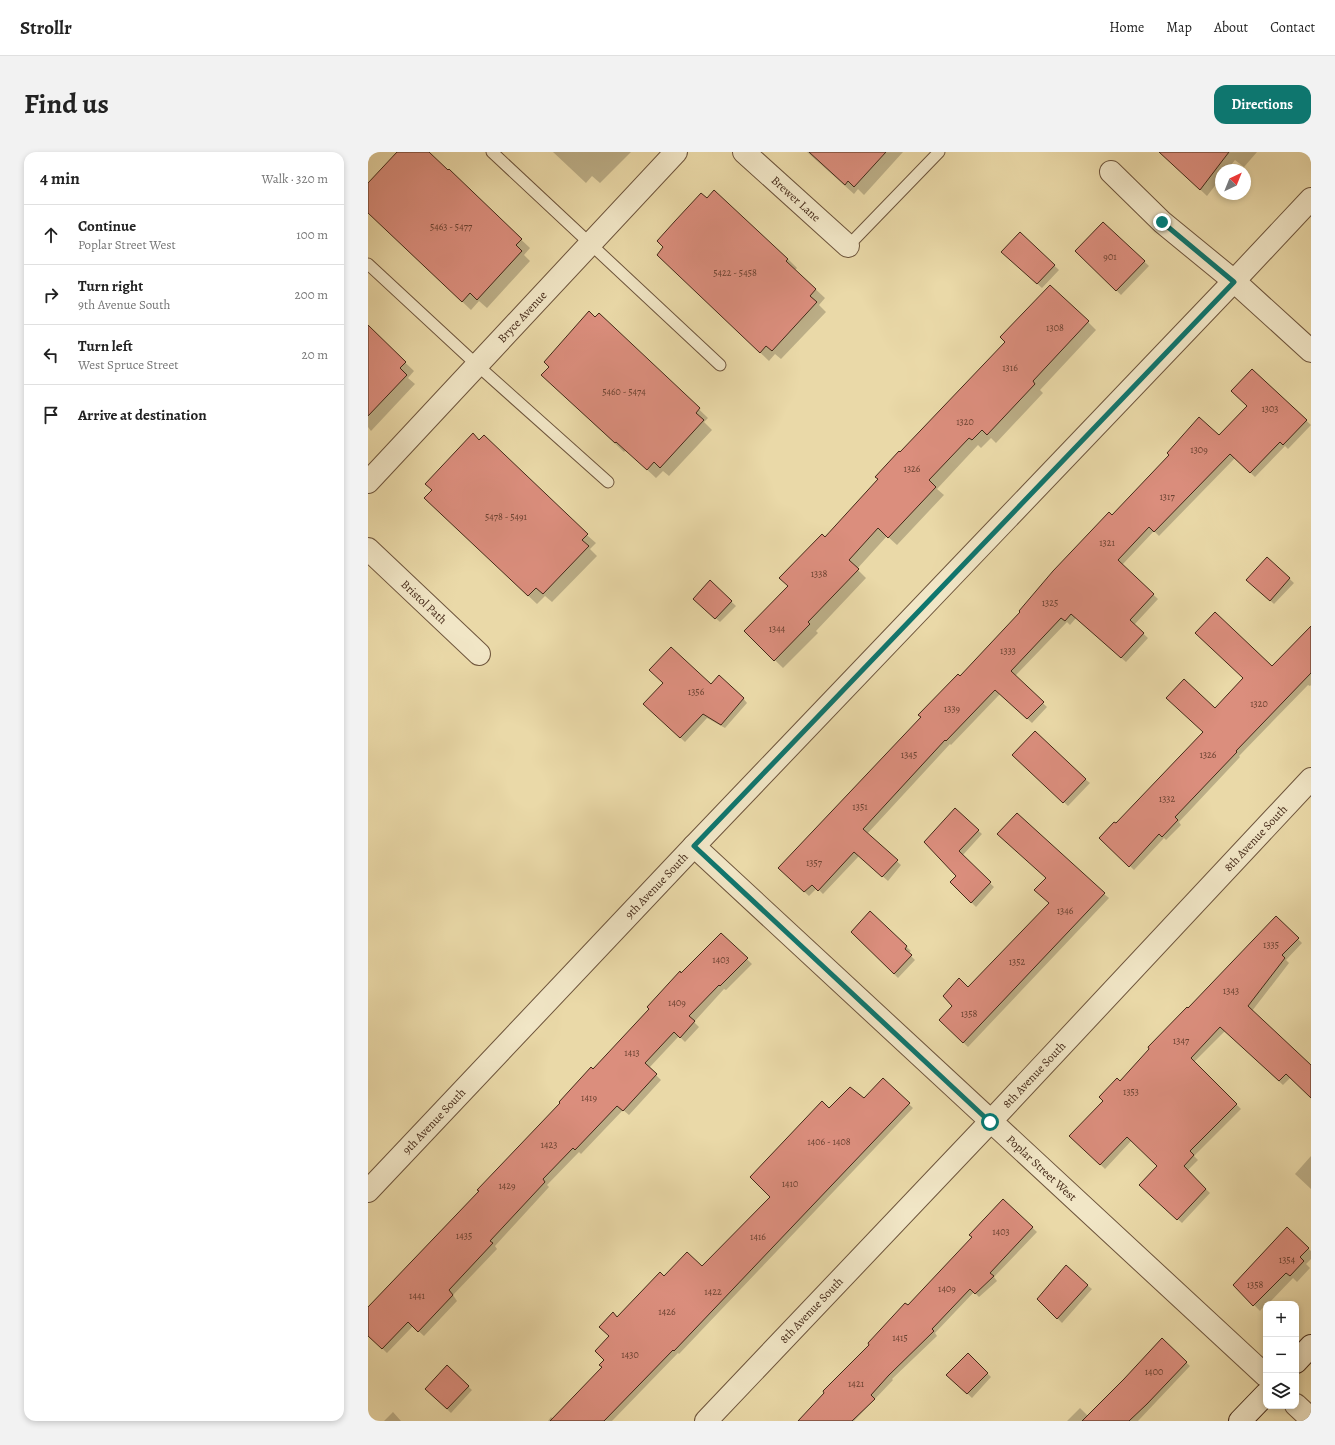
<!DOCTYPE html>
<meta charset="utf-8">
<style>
body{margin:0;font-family:Alegreya,serif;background:#f2f2f2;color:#222}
.controls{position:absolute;right:12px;bottom:12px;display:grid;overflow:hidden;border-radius:8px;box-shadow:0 2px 6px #0003}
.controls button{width:36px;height:36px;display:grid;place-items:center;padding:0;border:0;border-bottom:1px solid #e0e0e0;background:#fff;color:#222;font:20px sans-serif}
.compass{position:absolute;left:847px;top:12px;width:36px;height:36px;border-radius:50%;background:#fff;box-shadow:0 2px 6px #0003;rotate:43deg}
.stop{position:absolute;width:12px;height:12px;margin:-9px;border:3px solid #0f766e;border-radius:50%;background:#fff}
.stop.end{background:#0f766e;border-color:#fff;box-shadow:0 1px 4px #0008}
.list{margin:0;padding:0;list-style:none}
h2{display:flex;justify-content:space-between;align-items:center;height:52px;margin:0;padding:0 16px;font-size:17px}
h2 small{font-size:13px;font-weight:400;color:#767676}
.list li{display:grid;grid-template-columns:26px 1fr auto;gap:12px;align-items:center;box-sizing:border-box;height:60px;padding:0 16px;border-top:1px solid #e0e0e0}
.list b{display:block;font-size:15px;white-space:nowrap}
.list p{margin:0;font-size:13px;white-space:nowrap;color:#767676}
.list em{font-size:13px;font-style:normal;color:#767676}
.icon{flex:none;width:22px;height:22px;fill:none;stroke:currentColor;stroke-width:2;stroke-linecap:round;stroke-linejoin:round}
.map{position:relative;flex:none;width:943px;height:1269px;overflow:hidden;border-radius:12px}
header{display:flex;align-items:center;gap:24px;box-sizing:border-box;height:56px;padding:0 20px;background:#fff;border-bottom:1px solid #e0e0e0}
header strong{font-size:19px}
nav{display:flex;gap:22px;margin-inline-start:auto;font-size:14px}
.intro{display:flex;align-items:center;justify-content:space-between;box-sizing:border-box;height:96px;padding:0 24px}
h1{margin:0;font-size:28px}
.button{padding:10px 18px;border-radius:12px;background:#0f766e;color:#fff;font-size:14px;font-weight:700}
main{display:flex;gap:24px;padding:0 24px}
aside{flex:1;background:#fff;border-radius:12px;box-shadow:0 2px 6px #0003}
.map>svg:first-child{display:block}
.shadow{fill:#0003}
.building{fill:#db8e7d;stroke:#442918}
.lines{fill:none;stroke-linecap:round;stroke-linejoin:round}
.lane-casing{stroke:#6e553c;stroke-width:13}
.street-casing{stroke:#6e553c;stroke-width:24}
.secondary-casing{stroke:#442918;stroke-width:24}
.lane{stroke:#f1e6c6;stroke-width:11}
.street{stroke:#f1e6c6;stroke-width:22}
.secondary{stroke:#f1e6c6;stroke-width:22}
.route{stroke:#0f766e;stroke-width:5}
.labels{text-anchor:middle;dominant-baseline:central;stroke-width:3;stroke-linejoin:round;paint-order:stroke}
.number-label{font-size:10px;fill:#6a4231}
.street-label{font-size:12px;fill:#442918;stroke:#f1e6c6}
</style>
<header>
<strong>Strollr</strong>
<nav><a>Home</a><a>Map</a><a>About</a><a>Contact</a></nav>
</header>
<div class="intro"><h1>Find us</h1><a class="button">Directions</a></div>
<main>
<aside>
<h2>4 min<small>Walk · 320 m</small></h2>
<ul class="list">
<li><svg class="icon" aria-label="ahead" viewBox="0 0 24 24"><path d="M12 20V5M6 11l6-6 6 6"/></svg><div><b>Continue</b><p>Poplar Street West</p></div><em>100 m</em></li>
<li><svg class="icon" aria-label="right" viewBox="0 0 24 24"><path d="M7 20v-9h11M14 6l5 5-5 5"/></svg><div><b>Turn right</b><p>9th Avenue South</p></div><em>200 m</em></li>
<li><svg class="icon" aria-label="left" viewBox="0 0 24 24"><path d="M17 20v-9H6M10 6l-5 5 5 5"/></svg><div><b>Turn left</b><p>West Spruce Street</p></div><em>20 m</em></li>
<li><svg class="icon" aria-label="arrive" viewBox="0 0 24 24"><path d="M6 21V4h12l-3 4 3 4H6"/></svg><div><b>Arrive at destination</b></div></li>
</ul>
</aside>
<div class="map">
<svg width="943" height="1269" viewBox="0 0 943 1269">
<rect width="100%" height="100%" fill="#ead9a8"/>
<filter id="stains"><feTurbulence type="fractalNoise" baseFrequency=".005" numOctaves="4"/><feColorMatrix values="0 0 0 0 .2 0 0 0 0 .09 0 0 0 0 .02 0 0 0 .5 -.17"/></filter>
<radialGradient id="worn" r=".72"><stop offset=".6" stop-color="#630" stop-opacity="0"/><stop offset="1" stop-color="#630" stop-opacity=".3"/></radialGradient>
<path class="shadow" d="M31,0H60L162,96L156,103L162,109L119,156L111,149L103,158L0,60V32Z
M185,0H263L232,31L224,24L218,31Z
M439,0H535L496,43L490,37L486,42Z
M801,0H889L876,15L867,8L859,18H853V26L839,44L804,11Z
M346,40L420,107L429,116L427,118L457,146L451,153L458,160L413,207L407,202L401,209L299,112L339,47Z
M735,71L781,114L753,143L709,99Z
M652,81L691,118L674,136L638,104Z
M231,162L340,266L336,270L344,278L301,324L295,319L288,326L258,298L256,300L183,232Z
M720,170L728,178L672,238L675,241L628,291L623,286L613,296L610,293L569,337L576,343L529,393L519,384L489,417L498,426L448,479L450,481L415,516L377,479L421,434L457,387L533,301Z
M0,175L46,219L40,226L47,232L3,279L0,275Z
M884,218L943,273L920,297L917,294L887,325L867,306L791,384L786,379L754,413L790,447L766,473L780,486L758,510L708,466L702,473L699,470L647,524L679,555L664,571L632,542L583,593L582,592L499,682L533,713L520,729L491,704L455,742L449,736L441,744L411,716L744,365L852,285L880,254Z
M111,289L228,391L222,397L229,404L184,450L177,444L169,452L66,355Z
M899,406L926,431L906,452L884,432Z
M342,430L368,454L352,470L326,447Z
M943,475V533L942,534L940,533L871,604L872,605L811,670L813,673L798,688L796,686L766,718L733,686L748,673L836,580L847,557L904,515Z
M343,534L375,546L379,551L357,576L339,566L317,590L277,552Z
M672,627H717L722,631L700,654Z
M588,658L614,682L594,704L626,735L608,755L583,730L590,724Z
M736,742L741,746L600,895L572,868L682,751Z
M502,761L543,799L540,801L547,808L530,826L484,780Z
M908,765L934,791L918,808L921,811L884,859L943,915V945L923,925L915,933L857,879L826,910L873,957L826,1004L830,1008L819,1019L842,1041L814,1071L773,1033L791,1014L764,988L737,1017L703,984L736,949L752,930Z
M353,782L384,812L358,838L356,837L326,870L331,875L317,890L311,884L281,916L293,928L261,963L255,958L213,1002L211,1000L179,1033L181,1035L127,1094L129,1097L85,1143L89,1149L56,1184L45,1174L19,1201L0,1183V1157L225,918L313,822Z
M515,928L545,956L311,1202L310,1201L244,1269H180L183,1265L185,1267L235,1215L242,1184L249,1166L296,1125L334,1115L404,1045L461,958L496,947Z
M943,1004V1037L927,1022Z
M635,1048L669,1080L626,1125L629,1129L611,1145L606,1140L567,1181L569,1184L524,1227L525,1228L486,1269H432L605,1085Z
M919,1077L943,1099V1107L938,1112L942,1116L929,1130L925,1126L900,1152H898L892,1159L866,1133Z
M719,1133L724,1137L694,1171L670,1147Z
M794,1188L822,1214L770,1269H699L712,1256L720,1264L757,1228Z
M600,1202L623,1225L604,1246L580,1223Z
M79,1215L104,1238L83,1261L58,1237Z
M25,1260L33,1269H16Z"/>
<path class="building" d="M29,0H61L80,18L81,17L154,87L148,93L154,99L109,148L102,141L94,150L0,61V31Z
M441,0H518L486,35L480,29L477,33Z
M791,0H861L832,38Z
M346,38L420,107L418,109L448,137L442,144L449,150L404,199L398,194L392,201L289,103L295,95L289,89L307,69L333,41L339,46Z
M735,70L777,109L748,139L707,99Z
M652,80L687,113L669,132L633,100Z
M682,133L721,169L665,229L667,232L619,283L614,278L604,288L601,286L561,328L568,335L520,386L510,376L481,408L491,417L440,470L442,472L406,509L376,479L420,434L411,426L454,382L457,385L510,327L507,325L531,299L532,300L637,190L632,185Z
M221,159L227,165L231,161L332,256L328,261L336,268L292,316L286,310L279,318L248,290L247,291L173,223L181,215L176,210Z
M0,173L38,210L32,216L39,223L0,264Z
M884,217L939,268L915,293L912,290L882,321L862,302L786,380L781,375L750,408L786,442L762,468L776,481L753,506L703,462L697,469L693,466L643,519L676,550L659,567L627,538L578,589L577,588L495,677L530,708L514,725L486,700L450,739L444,733L436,740L410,716L553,565L550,563L590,522L592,524L652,460L651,459L685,419L741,360L744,363L801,303L799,301L831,265L851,283L879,254L863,239Z
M105,281L111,288L116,283L220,382L214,388L221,394L175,442L168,436L160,444L56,346L64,338L57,332Z
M899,405L922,426L902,449L878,428Z
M342,428L364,449L347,467L325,447Z
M847,460L904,514L943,474V521L868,599L869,600L807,665L810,668L794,685L791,682L761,715L731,686L746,670L748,671L835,580L798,546L816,527L847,556L875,526L827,481Z
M303,495L343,532L351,523L376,546L353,573L335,562L312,586L275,552L295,531L281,518Z
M667,579L718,627L695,651L644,603Z
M587,656L611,678L591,699L623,730L603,751L582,730L588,724L556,690Z
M649,661L737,741L595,891L571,868L584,854L575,844L591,826L600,835L681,751L666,738L678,726L629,682Z
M502,759L539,794L537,797L544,803L526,822L483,780Z
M908,764L931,786L914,803L917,806L880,854L943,913V946L918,922L911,929L852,875L823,906L869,952L822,999L826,1003L816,1014L838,1037L809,1068L771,1033L789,1014L759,985L732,1013L701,984L735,949L731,945L749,926L752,929L781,897L780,895L819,855L820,856Z
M353,781L380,806L352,834L351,833L321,864L327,869L312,886L306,880L277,911L289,922L255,959L249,954L207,998L205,996L175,1027L177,1030L122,1089L125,1091L81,1138L85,1143L50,1180L40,1170L14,1197L0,1184V1155L111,1039L109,1038L192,951L191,950L223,915L225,917L281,857L279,855L312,819L313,821Z
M515,926L542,951L306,1199L305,1198L236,1269H182L234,1215L231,1213L236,1208L227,1199L241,1184L231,1175L245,1160L249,1165L292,1120L296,1124L319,1100L334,1114L402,1045L382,1025L454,949L461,956L482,935L496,946Z
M635,1047L665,1075L622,1121L626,1124L607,1142L602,1137L564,1177L566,1179L521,1223L503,1243L507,1247L484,1269H430L456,1241L455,1239L501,1193L500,1191L537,1151L540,1153L604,1085L601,1083Z
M919,1075L941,1096L932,1105L936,1109L922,1124L918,1121L885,1154L865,1133Z
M698,1113L720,1133L689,1167L669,1147Z
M794,1186L819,1210L779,1252L761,1269H714L756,1227Z
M600,1201L620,1221L599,1242L578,1223Z
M79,1213L101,1234L79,1257L57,1237Z"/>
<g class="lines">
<g class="lane-casing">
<path id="lane" d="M124,0L352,213
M480,94L571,0
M0,112L109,213L240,330"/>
</g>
<g class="street-casing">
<g id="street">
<path id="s1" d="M376,0L480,94"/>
<path d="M743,20L794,70L866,129L943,199"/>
<path id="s2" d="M0,330L308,0"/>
<path id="s3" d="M0,397L111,502"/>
<path id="s4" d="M326,694L898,1224"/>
<path id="s5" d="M0,1039L326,694L866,129L943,47"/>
<path d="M928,1253L943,1267"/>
<path id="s6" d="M338,1269L622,970L943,627"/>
</g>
</g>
<g class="secondary-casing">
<path id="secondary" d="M928,1210L943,1194
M872,1269L898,1242"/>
</g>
<use href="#lane" class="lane"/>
<use href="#street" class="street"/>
<use href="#secondary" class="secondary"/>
</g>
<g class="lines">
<path class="route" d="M622,970L326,694L866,130L794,70"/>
</g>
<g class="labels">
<g class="number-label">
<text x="83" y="74">5463 - 5477</text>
<text x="742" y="104">901</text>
<text x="367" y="120">5422 - 5458</text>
<text x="687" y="175">1308</text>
<text x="642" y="215">1316</text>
<text x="256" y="239">5460 - 5474</text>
<text x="902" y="256">1303</text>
<text x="597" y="269">1320</text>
<text x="831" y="297">1309</text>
<text x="544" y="316">1326</text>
<text x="799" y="344">1317</text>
<text x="138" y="364">5478 - 5491</text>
<text x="739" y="390">1321</text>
<text x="451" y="421">1338</text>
<text x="682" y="450">1325</text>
<text x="409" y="476">1344</text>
<text x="640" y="498">1333</text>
<text x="328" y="539">1356</text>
<text x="891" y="551">1320</text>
<text x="584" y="556">1339</text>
<text x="541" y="602">1345</text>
<text x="840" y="602">1326</text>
<text x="799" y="646">1332</text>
<text x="492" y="654">1351</text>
<text x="446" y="710">1357</text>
<text x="697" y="758">1346</text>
<text x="903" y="792">1335</text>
<text x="353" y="807">1403</text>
<text x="649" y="809">1352</text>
<text x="863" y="838">1343</text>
<text x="309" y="850">1409</text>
<text x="601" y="861">1358</text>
<text x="813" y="888">1347</text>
<text x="264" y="900">1413</text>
<text x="763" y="939">1353</text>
<text x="221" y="945">1419</text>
<text x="461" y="989">1406 - 1408</text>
<text x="181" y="992">1423</text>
<text x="422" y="1031">1410</text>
<text x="139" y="1033">1429</text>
<text x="633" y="1079">1403</text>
<text x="96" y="1083">1435</text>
<text x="390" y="1084">1416</text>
<text x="919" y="1107">1354</text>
<text x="887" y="1132">1358</text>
<text x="579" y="1136">1409</text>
<text x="345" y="1139">1422</text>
<text x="49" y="1143">1441</text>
<text x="299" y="1159">1426</text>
<text x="532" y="1185">1415</text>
<text x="262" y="1202">1430</text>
<text x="786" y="1219">1400</text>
<text x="488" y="1231">1421</text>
</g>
<g class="street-label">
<text stroke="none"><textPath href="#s1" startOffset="70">Brewer Lane</textPath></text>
<text stroke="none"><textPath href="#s2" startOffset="226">Bryce Avenue</textPath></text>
<text stroke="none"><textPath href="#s3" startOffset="77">Bristol Path</textPath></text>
<text stroke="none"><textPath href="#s6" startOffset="801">8th Avenue South</textPath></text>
<text stroke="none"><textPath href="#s5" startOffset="420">9th Avenue South</textPath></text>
<text stroke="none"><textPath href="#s6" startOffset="477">8th Avenue South</textPath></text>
<text stroke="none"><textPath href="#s5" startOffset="96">9th Avenue South</textPath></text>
<text stroke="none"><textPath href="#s4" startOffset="474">Poplar Street West</textPath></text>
<text stroke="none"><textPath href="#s6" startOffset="153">8th Avenue South</textPath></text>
</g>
</g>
<rect width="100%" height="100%" filter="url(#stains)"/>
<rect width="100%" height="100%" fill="url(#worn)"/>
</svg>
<div class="controls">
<button>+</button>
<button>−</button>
<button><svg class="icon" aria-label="layers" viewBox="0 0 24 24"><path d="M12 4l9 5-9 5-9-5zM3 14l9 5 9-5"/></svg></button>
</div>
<svg class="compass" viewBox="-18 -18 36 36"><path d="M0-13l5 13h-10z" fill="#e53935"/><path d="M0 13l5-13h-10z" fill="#767676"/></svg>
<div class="stop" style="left:622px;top:970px"></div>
<div class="stop end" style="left:794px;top:70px"></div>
</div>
</main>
